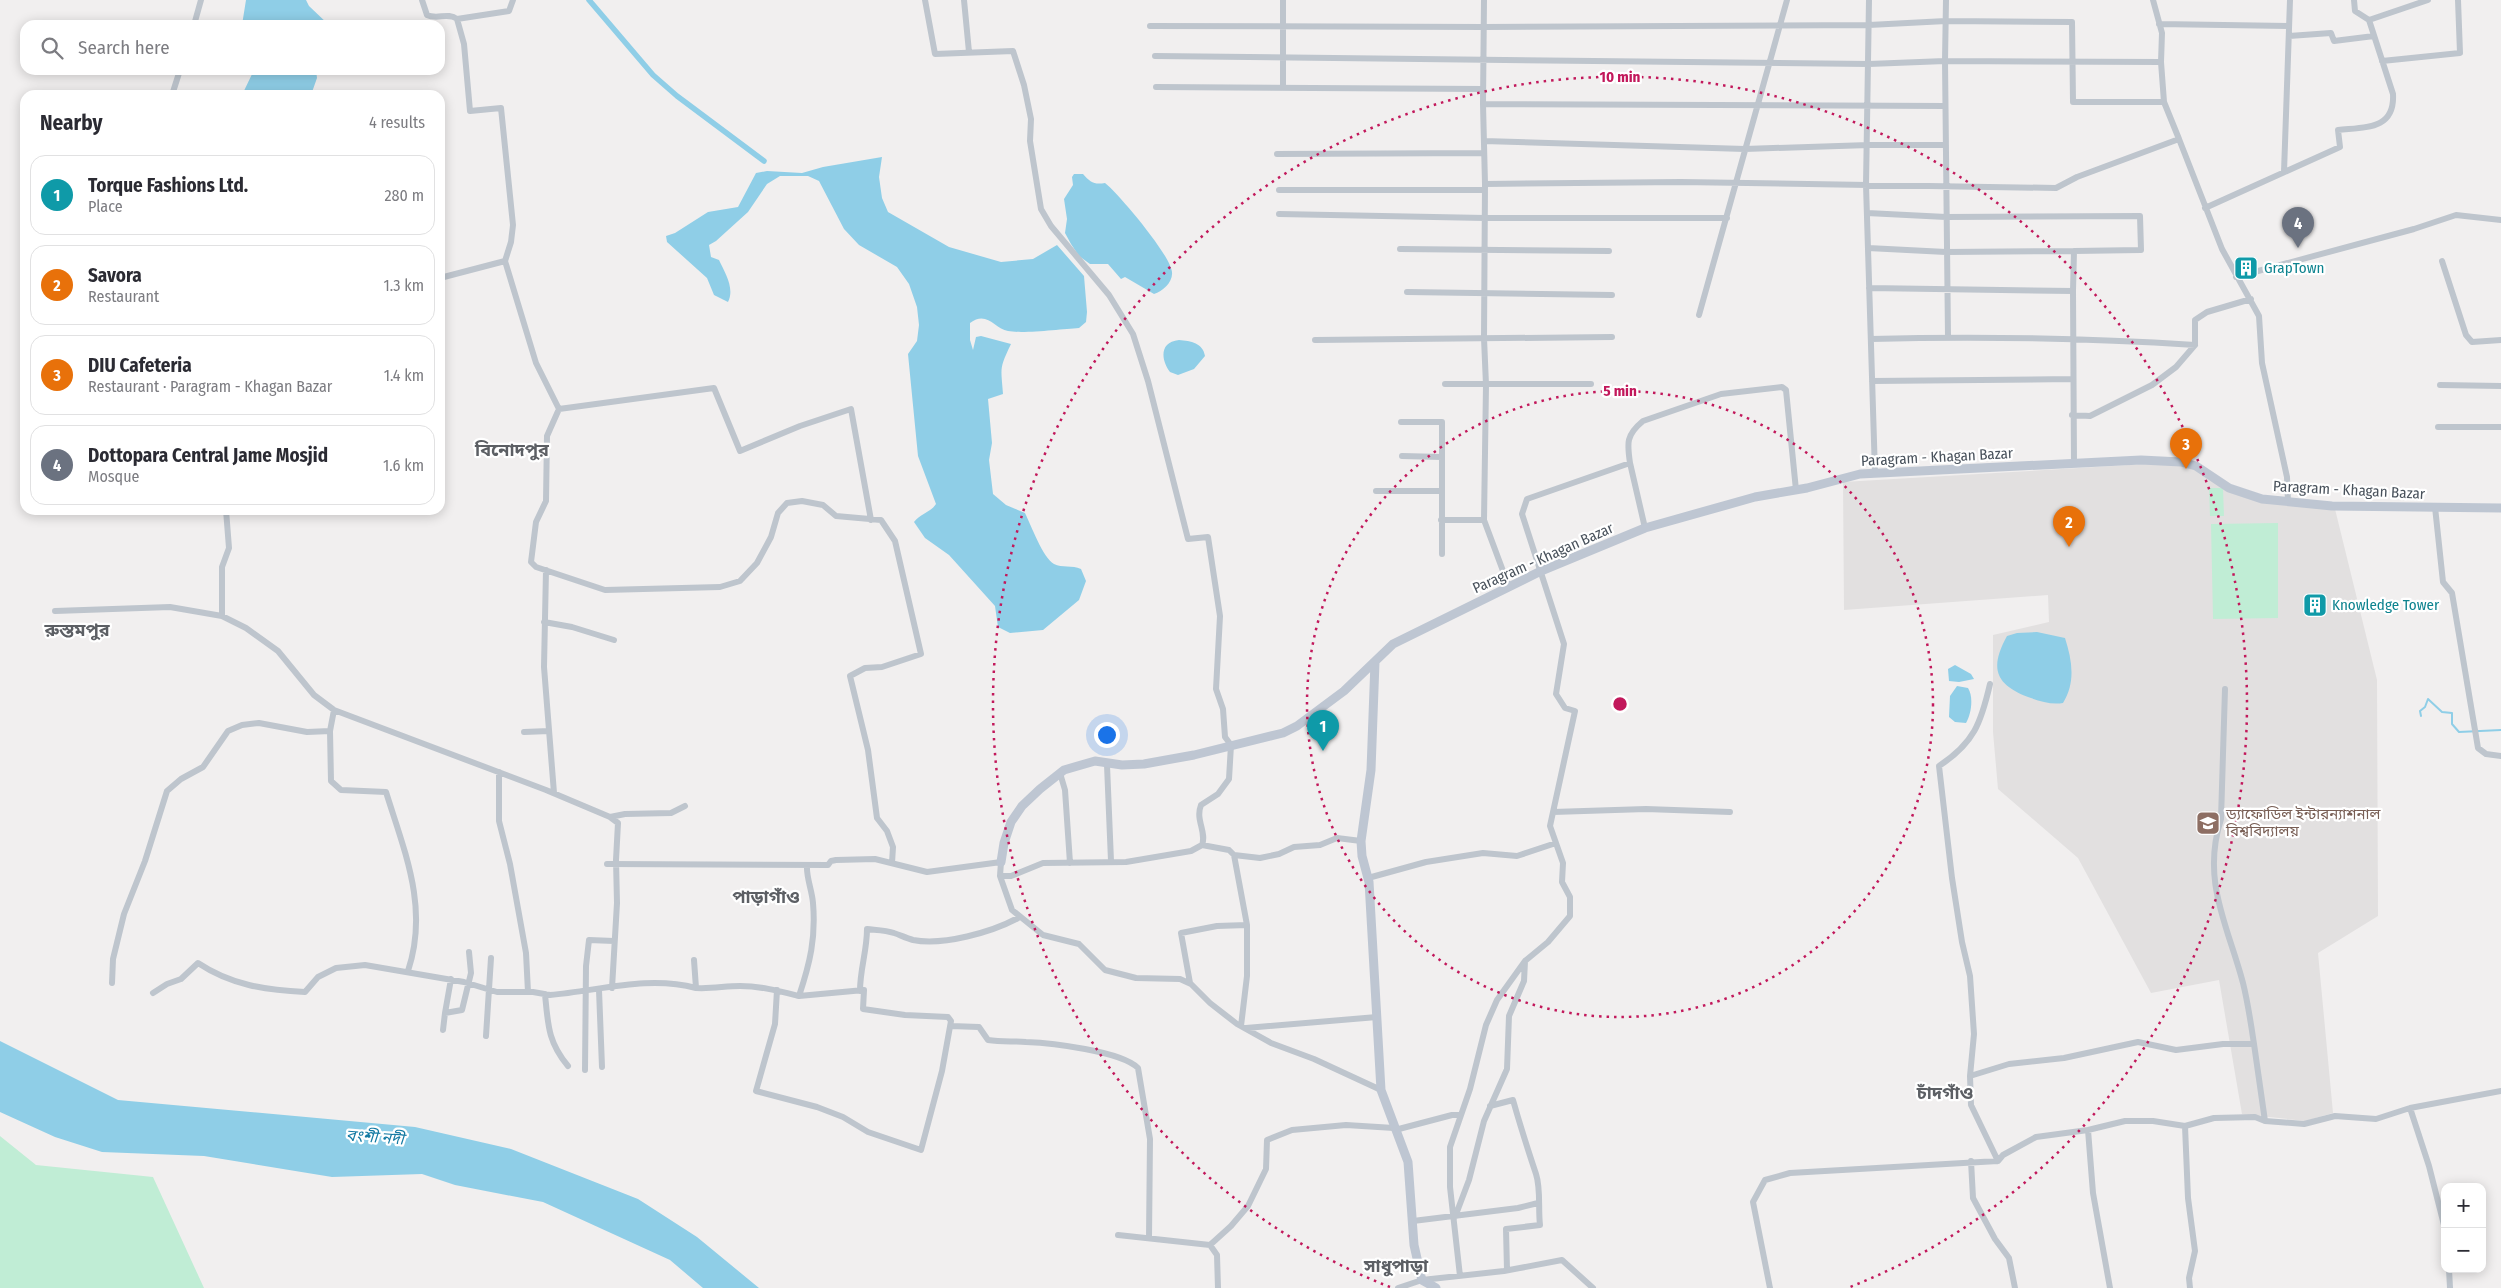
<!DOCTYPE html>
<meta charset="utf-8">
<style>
body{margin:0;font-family:"Fira Sans Condensed","Noto Sans Bengali",sans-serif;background:#f2f2f3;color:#2b2b33}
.controls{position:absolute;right:15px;bottom:15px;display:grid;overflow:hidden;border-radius:10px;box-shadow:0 2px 12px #0003}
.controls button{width:45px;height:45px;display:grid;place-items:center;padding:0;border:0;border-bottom:1px solid #e1e1e2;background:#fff;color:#2b2b33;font:25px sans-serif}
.you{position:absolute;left:1106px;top:734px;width:18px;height:18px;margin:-12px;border:4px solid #fff;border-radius:50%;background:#1a73e8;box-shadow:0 0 0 8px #1a73e833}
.badge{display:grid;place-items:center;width:32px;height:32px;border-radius:50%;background:#b45309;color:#fff;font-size:16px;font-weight:700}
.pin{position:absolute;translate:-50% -41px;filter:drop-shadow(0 1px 2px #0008)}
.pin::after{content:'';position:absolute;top:26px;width:18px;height:15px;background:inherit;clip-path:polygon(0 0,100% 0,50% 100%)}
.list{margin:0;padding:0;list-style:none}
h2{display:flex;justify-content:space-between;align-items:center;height:65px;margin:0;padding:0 20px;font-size:21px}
h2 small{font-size:16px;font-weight:400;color:#7c7c81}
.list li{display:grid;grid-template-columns:32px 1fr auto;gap:15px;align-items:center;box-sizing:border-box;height:80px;margin:0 10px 10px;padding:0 10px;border:1px solid #e1e1e2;border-radius:15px}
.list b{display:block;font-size:19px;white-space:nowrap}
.list p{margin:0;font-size:16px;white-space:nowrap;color:#7c7c81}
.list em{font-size:16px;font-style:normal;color:#7c7c81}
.icon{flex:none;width:28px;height:28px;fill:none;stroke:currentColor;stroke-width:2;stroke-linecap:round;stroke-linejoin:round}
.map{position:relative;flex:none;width:2501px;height:1288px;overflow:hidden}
.search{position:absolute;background:#fff;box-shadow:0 2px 12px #0003;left:20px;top:20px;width:425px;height:55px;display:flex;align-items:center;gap:12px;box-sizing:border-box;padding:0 18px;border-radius:15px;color:#7c7c81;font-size:19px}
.panel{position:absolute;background:#fff;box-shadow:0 2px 12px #0003;left:20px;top:90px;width:425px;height:425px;border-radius:15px}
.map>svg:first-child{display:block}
.education{fill:#e2e0e0}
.green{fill:#c0edd5}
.water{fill:#8fcee7}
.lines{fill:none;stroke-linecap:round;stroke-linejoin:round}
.stream{stroke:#8fcee7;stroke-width:2}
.canal{stroke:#8fcee7;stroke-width:5.5}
.street{stroke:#bec5cd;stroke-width:6}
.secondary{stroke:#bec6d2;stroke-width:9}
.ring{fill:none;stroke:#c2185b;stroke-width:2.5;stroke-dasharray:2.5 5}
.labels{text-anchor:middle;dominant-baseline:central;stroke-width:4.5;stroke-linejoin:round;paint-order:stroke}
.culture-label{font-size:15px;fill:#0d838f;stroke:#fff;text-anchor:start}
.street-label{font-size:15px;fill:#48515b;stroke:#fff}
.education-label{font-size:15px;fill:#785e54;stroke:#fff;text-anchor:start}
.water-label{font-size:16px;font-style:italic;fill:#147aa3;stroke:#fff}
.quarter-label{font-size:18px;font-weight:bold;fill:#5c5f64;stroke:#fff}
.centre{fill:#c2185b;stroke:#fff;stroke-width:2.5}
.ring-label{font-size:15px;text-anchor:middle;font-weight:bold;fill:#c2185b;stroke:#fff;stroke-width:4.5;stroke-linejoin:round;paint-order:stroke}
</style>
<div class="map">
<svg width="2501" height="1288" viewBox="0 0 2501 1288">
<rect width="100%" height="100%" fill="#f1efef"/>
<path class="education" d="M2181,462L2225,488L2335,509L2377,680L2378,916L2318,953L2333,1113L2305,1121L2242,1114L2219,980L2151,993L2078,858L1998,789L1993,732V635L2049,622L2048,595L1844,610L1843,482Z"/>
<path class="green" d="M2209,488H2223L2224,516H2210Z
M2278,523V618L2213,619L2211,524Z
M0,1136L36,1165L153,1177L204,1288H0Z"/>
<path class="water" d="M246,0H306L309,6L329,25H242Z
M254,70H316L317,78L311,95H242Z
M882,157L879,177L882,198L888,212L949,247L1001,262L1033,259L1057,245L1084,276L1087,312L1086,322L1079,328C1062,329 1023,334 1008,331C995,329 987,310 970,323V340L973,350L976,337L981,336L1011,344C999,369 1001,367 1003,394L988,399L992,443L989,460L993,494L1006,505L1025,513C1031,525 1043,558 1054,564C1062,568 1072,565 1081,569L1086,581L1079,600L1043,630L1010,633L998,627L995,606L949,555L925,538L914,522C921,513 930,513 936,504L918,456L912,395L908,354L917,341L919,325L917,307L909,284L897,267L859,245L844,229L819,181L808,176H780L767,184L748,212L716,241L709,245L711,257L719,260C725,273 735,288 728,302L714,295L707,278L667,242L666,236L675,233L708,212L738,207L756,173L767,171L802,173L823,167Z
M1074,174H1083C1090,182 1094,185 1105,183C1119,194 1171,256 1172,272C1173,282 1163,291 1154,294L1125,277L1121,279L1108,264H1090L1079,256L1071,244L1065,233L1067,219L1064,199L1073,185L1072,177Z
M1179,340C1191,341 1203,343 1205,356L1194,369L1178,375L1170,372C1161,360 1159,342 1179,340Z
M2037,632L2065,638C2072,660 2076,682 2063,703C2051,705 2039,701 2028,697C1994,684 1990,667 2007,636L2017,633Z
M1955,665L1971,674L1974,679L1959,682L1949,681L1948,669Z
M1957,686L1968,688C1974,697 1971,715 1966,723L1955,722L1949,717L1950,696Z
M0,1041L118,1100L415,1127L511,1149L638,1199L697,1237L759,1288H703L670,1260L543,1202L455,1185L422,1174L332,1177L204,1156L102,1152L55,1137L0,1112Z"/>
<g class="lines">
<path class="stream" d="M2421,716L2420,711L2425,707L2428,699L2442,712L2452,713V724L2459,732L2501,730"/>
<path class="canal" d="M589,0L653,75L677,96L764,161"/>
<path class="street" d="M422,0L427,15C437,20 448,12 457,19L509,11L513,0
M925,0L935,54L1013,51L1024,85L1031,119L1030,141L1041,209L1051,226L1109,295L1133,334L1148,381L1188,539L1208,537L1220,616L1216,689L1223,709L1225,737L1231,745L1229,779L1218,794L1201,805C1195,820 1207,832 1202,845L1191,851L1126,862L1043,863L1011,876H1000
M964,0L969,52
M1484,0L1483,104L1485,184L1681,182L2056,188L2077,177L2179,139L2164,102L2161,62L2162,33L2153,0
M1869,0L1866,185L1875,473
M457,19L464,44L470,111L501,108L513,225L511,242L505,261L536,363L559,409L714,388L740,451L800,426L851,409L871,520
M2369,20L2428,0
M2159,24L2289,26
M194,25L201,0
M1150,26L1484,27L1869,25L1946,21L2072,22L2073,102H2164
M2289,36L2331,33L2334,41L2374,36
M1155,56L1869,64L1945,61L1946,0
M2382,61L2460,53L2458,0
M1156,87L1483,89
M1283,87V0
M172,95L180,70
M1483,104L1945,106
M2179,139L2222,249L2259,316L2262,363L2287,477L2288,502
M1484,141L1745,149L1869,145H1946
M1277,154L1484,153
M2284,172L2290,0
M1485,184L1484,338L1486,385L1484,520L1509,587
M1279,190H1485
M2205,208L2340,147L2338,130C2365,127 2395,130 2393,94L2369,20L2355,11L2354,0
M1867,213L1946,217L2140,216L2141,250L2074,251
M1279,214L1485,218H1727
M1868,248L1946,252L2074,251L2073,291
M1400,249L1609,251
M2442,261L2466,335L2472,342L2501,340
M2236,277L2414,229L2456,215L2501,220
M440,278L505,261
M1869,288L2073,291L2074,464
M1407,292L1612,295
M1699,315L1787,0
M1948,337L1945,61L2161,62
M1871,339C1980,336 2086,338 2195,345V320L2207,312L2251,299
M1315,340L1612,337
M1872,381L2073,379
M1445,384H1591
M2440,385L2501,386
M559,409L547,436L546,501L536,522L531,562L536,567L605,590L720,587L740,581L757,563L771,537L778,513L787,503L802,501L823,505L836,516L881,520L895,541L921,654L882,667L865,668L850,676L868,750L877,818L887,831L893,847L892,863
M2072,415L2090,416L2152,385L2176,367L2195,345
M1401,422H1442V554
M2438,427H2501
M1402,456L1442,457
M1630,463C1627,443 1626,435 1643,421L1721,394L1782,387L1786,390L1796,490
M1376,491H1441
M2435,507L2443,582L2452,593L2478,748L2486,754L2501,756
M1441,520H1484
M546,570L544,667L554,793
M55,611L170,607L222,616L246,628L278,651L314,695L334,710L546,790L610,817L618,823L616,860L617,903L612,988
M222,616V567L229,548L226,510
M544,622L572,627L614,640
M1990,684C1981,723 1974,743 1939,766L1952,878L1962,942L1970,976L1974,1034L1970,1076L1971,1105L1998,1161
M334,710L330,731L331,781L341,790L386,792C405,853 429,908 408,971
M524,732L549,731
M1107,765L1111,861
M499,772V821L510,864L526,953L528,992
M1060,773L1065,790L1070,863
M1553,812L1646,809L1730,812
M610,817L625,814L671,813L685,806
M1202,845L1229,850L1234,855L1260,858L1279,854L1294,847L1320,845L1337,838L1361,841
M607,864L828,865L831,861L836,860L875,859L927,872L1001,862L1000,876L1012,910L1043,935L1079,944L1105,970L1136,978L1180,979L1191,984L1210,1003L1237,1024L1271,1043L1314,1059L1381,1090
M1368,878L1426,862L1483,853L1517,856L1556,843
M694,960L696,988C712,989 725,986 740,986C760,986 779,991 799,996C810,963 816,938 813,903C812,890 806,877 807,865
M112,983L113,959L124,914L145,861L167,791L181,779L203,767L228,731L242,725L259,723L307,732L330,731
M1190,983L1181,933L1217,926L1247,925L1234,855
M599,990L602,1067
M777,990L775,1024L756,1091L817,1107L843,1117L868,1132L921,1150L942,1071L951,1021L948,1017L905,1015L863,1009L864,990L799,996
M860,991C860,969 867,951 867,929C876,930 886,930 894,933C900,935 906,938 913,940C943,946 992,932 1018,918
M153,993L167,984L181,979L198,963C231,985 265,990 305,992L318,977L336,968L365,965L464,982L497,992H533L550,995C599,991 647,975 696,988
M545,994C548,1025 548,1042 568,1066
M445,1013L451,979
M951,1026L979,1027L988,1040C1001,1042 1013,1041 1026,1042C1051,1043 1121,1051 1138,1068L1150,1139L1149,1238
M1241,1026L1247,976V925
M1246,1028L1377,1017
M443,1030L445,1013L462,1010L471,973L469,952
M486,1036L491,958
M2254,1044L2265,1121
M585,1070L586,966L589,940L614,941
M1970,1076L2009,1064L2064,1058L2138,1042L2176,1050L2223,1044H2254C2251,1024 2248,1003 2243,983C2228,926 2201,881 2221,819L2225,689
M1490,1106L1513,1100C1520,1125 1528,1150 1536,1174C1541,1189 1538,1209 1540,1225L1506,1229L1507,1270
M2410,1108L2429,1166L2445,1229
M2185,1126L2188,1198L2195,1251L2189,1278L2190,1288
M1395,1130L1452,1115H1460
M2088,1130L2093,1193L2110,1288
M1971,1161L1973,1198L1995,1239L2009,1258L2015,1288
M1455,1217L1469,1180L1484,1121L1507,1069L1509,1016L1524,981L1525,961L1548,942L1570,916V897L1562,882L1563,863L1550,826L1575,711L1565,708L1556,694L1564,644L1522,514L1527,499L1630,463L1645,528
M1413,1221L1518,1208L1538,1203
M1118,1235L1210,1245L1217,1255L1218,1288
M1210,1245L1231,1226L1248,1206L1266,1169L1267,1140L1292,1130L1346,1125L1394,1128
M2449,1269L2450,1288
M1460,1276L1450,1187V1147L1470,1089L1486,1025L1497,1000L1525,961
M1398,1288L1422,1280L1504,1271L1562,1260L1593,1288
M1770,1288L1753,1202L1765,1180L1790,1173L1998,1161L2003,1155L2036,1137L2088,1130L2125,1121H2153L2185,1126L2214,1118L2255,1117L2265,1121L2304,1124L2335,1116L2376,1119L2410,1108L2501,1091"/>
<path class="secondary" d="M1375,662L1371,770L1361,841L1362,856L1369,882L1381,1090L1408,1162L1414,1245L1421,1276L1422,1280L1436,1288
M1001,862L1004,843L1011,822L1022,806L1040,789L1064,770L1095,761L1122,765L1144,764L1194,755L1283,733L1297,726L1344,691L1393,644L1541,571L1645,528L1755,497L1807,488L1860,474L2141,460L2181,462L2196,466L2229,488L2262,499L2332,506L2501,508"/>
</g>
<g class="ring">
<circle cx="1620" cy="704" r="313"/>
<path d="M1390 1287A627 627 0 1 1 1850 1287"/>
</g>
<defs>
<g id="building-square" transform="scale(1.25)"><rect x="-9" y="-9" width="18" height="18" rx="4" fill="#0f9aa8" stroke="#fff"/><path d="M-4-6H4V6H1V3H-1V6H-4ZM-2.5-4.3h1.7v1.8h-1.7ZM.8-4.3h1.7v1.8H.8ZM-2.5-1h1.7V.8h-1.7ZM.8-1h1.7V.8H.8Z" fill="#fff"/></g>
<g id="university-square" transform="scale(1.25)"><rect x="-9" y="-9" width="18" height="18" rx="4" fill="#8d6e63" stroke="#fff"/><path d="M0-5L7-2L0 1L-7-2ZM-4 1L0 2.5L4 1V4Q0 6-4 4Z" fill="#fff"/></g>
</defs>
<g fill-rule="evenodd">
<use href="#building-square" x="2246" y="268"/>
<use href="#building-square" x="2315" y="605"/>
<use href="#university-square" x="2208" y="823"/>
</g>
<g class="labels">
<g class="culture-label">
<text x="2264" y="268">GrapTown</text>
<text x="2332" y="605">Knowledge Tower</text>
</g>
<g class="street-label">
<text transform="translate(1937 457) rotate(-3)">Paragram - Khagan Bazar</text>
<text transform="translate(2349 490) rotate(3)">Paragram - Khagan Bazar</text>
<text transform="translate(1543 558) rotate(-24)">Paragram - Khagan Bazar</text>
</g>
<g class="education-label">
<text x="2226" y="814">ড্যাফোডিল ইন্টারন্যাশনাল<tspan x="2226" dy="17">বিশ্ববিদ্যালয়</tspan></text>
</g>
<g class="water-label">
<text transform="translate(375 1137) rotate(4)">বংশী নদী</text>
</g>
<g class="quarter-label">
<text x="512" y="450">বিনোদপুর</text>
<text x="77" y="630">রুস্তমপুর</text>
<text x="766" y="897">পাড়াগাঁও</text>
<text x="1945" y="1093">চাঁদগাঁও</text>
<text x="1396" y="1266">সাধুপাড়া</text>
</g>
</g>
<circle cx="1620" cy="704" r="8" class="centre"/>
<g class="ring-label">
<text x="1620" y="82">10 min</text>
<text x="1620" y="396">5 min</text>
</g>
</svg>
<div class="controls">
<button>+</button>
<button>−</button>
</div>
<div class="you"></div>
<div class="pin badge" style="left:1323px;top:751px;background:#0f9aa8">1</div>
<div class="pin badge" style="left:2069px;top:547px;background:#e8710a">2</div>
<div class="pin badge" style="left:2186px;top:469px;background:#e8710a">3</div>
<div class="pin badge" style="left:2298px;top:248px;background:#6b7280">4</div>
<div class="search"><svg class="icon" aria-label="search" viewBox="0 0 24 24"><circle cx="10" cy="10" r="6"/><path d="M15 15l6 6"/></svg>Search here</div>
<section class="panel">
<h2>Nearby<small>4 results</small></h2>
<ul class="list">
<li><span class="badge" style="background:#0f9aa8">1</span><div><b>Torque Fashions Ltd.</b><p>Place</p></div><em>280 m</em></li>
<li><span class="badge" style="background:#e8710a">2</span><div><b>Savora</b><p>Restaurant</p></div><em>1.3 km</em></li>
<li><span class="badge" style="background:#e8710a">3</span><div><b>DIU Cafeteria</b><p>Restaurant · Paragram - Khagan Bazar</p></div><em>1.4 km</em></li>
<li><span class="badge" style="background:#6b7280">4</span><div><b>Dottopara Central Jame Mosjid</b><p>Mosque</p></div><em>1.6 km</em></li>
</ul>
</section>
</div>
